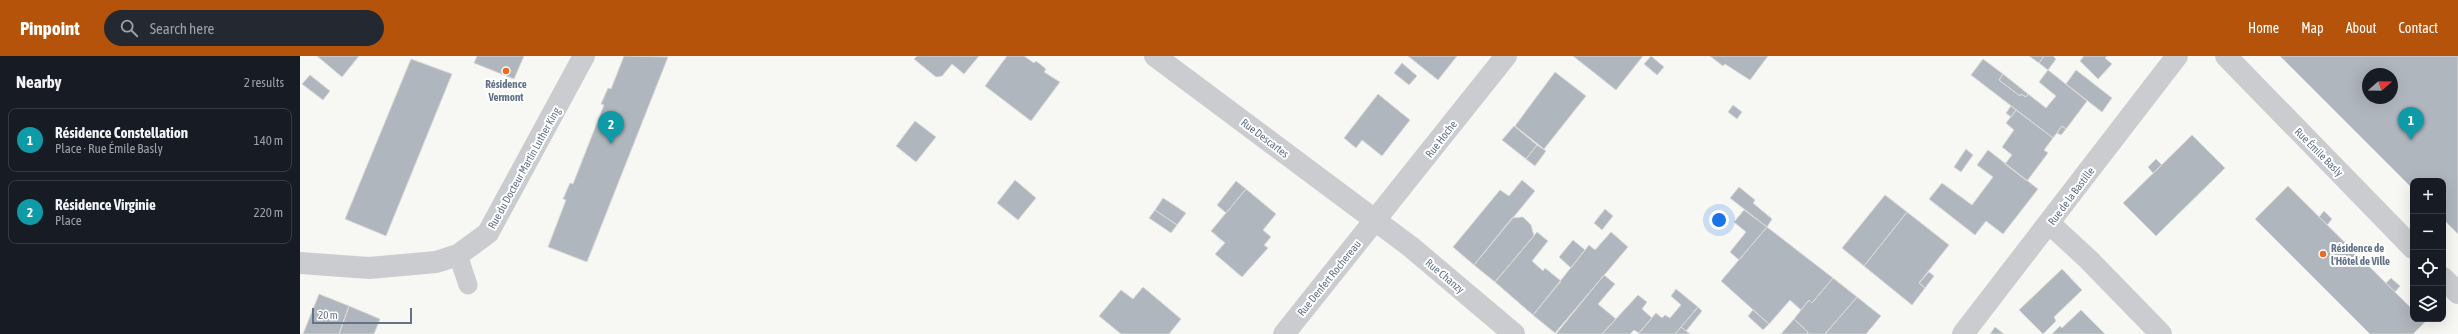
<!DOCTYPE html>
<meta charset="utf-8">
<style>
body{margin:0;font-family:"Asap Condensed",sans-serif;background:#242831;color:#f1f3f6}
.controls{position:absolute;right:12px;bottom:12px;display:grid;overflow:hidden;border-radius:8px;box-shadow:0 4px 16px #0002}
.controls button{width:36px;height:36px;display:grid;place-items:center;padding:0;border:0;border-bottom:1px solid #363941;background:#171b24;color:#f1f3f6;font:20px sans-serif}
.compass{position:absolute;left:2062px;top:12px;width:36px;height:36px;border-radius:50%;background:#171b24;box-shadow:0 4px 16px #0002;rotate:70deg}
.scale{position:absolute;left:12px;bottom:10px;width:100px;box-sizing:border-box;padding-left:4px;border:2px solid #647387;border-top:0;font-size:11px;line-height:14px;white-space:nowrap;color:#647387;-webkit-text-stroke:3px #fff;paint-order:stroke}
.you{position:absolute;left:1419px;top:164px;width:14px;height:14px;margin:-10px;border:3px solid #fff;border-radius:50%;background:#1a73e8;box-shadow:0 0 0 6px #1a73e833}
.badge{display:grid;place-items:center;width:26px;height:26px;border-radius:50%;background:#b45309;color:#fff;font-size:13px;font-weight:700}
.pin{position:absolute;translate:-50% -33px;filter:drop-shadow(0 1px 2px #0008)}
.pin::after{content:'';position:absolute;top:21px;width:14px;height:12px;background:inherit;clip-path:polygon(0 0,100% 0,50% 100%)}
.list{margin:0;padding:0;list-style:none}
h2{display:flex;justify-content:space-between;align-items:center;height:52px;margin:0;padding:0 16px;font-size:17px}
h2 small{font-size:13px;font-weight:400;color:#9ea1a6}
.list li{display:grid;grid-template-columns:26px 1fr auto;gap:12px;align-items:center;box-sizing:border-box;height:64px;margin:0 8px 8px;padding:0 8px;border:1px solid #363941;border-radius:8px}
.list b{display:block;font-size:15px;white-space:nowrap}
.list p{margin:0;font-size:13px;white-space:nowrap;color:#9ea1a6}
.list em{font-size:13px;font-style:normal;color:#9ea1a6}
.icon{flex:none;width:22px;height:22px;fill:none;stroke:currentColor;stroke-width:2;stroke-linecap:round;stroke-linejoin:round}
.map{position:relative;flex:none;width:2158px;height:278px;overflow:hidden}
header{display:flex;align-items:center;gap:24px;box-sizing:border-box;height:56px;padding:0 20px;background:#b45309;color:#fff}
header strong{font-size:19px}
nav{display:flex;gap:22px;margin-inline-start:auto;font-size:14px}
.search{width:280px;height:36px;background:#242831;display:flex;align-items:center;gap:10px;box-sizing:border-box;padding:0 14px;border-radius:22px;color:#9ea1a6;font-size:15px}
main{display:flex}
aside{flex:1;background:#171b24}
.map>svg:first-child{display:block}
.building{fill:#b0b6bd;stroke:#d9d9d7;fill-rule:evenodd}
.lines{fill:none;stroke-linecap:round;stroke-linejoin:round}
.lane{stroke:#caccd0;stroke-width:19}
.street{stroke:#caccd0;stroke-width:22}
.poi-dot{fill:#ee681e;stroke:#fff;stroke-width:1.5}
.labels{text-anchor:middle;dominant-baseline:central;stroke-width:4;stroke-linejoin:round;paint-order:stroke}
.poi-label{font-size:11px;font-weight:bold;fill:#647387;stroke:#fff}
.street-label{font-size:11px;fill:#647387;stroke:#fff}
</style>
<header>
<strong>Pinpoint</strong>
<div class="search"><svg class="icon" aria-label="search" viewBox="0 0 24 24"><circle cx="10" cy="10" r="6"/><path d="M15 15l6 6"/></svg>Search here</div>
<nav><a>Home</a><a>Map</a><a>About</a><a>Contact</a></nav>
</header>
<main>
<aside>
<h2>Nearby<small>2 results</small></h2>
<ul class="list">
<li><span class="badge" style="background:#0f9aa8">1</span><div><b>Résidence Constellation</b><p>Place · Rue Émile Basly</p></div><em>140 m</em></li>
<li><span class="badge" style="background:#0f9aa8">2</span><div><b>Résidence Virginie</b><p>Place</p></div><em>220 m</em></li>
</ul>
</aside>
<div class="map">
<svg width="2158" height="278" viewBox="0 0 2158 278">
<rect width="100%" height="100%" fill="#f7f7f4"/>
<path class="building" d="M17,0H59L42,21Z
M177,0H224L214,23L174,7Z
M324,0L368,1L287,206L248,191L266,144L263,143L270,127L273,128L304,49L301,48L308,32L311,33Z
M617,0H679L664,18L652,8L642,20L636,21L614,3Z
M707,0H724L734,7L736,5L746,13L744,16L760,26L731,65L685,30Z
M1108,0H1157L1138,24Z
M1273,0H1343L1316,34Z
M1351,0L1364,11L1357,19L1344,8Z
M1410,0H1468L1450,24L1425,8L1423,10Z
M1729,0H1744L1739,7Z
M1744,0H1753L1756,3L1748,14L1739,7Z
M1784,0H1807L1805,2L1812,8L1798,23L1780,5Z
M1980,0H2158V178L2143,163V125H2113V133ZM2068,18H2092V42H2068Z
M111,3L152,18L86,180L45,163Z
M1683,3L1703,18L1699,24L1720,40L1721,38L1726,41L1728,38L1746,52L1756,40L1739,26L1748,14L1787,45L1766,73L1762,70L1753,82L1671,19Z
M1102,7L1117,20L1109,29L1094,17Z
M1776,14L1812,42L1802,56L1766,28Z
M1255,16L1286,40L1244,93L1215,70Z
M1703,18L1728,38L1726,41L1721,38L1720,40L1699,24Z
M10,19L30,35L23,44L2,28Z
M1078,38L1110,64L1082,100L1062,84L1056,92L1044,82Z
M1433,49L1442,56L1437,63L1428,56Z
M1711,50L1716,54L1711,61L1706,57Z
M1716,54L1753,82L1744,94L1748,97L1727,125L1705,108L1712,99L1702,91L1714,74L1706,67Z
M615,65L636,81L616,106L596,90Z
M1214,70L1237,89L1226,103L1202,84Z
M1762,70L1766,73L1761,79L1757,77Z
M1892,79L1925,112L1856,180L1823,147Z
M1237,89L1246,95L1235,110L1226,103Z
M1666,93L1673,99L1661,116L1654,111Z
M1688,94L1738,133L1703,178L1686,165L1675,179L1629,143L1642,127L1672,149L1693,121L1677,109Z
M1856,103L1862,109L1853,117L1848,111Z
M715,124L736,142L718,164L697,147Z
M1222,124L1235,135L1174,209L1153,191L1200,134L1209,140Z
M936,125L946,133L926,157L917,149Z
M1988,130L2113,254V263H2122L2125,266L2113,278H2070L1955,163Z
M1439,131L1455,144L1453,147L1472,163L1467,171L1430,142Z
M946,133L976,158L963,174L971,181L964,189L968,192L942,221L915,198L925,187L911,175Z
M1585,139L1607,156L1564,210L1542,192Z
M863,142L886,157L877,169L855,154Z
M1305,153L1313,160L1302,174L1294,167Z
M855,154L877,169L871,177L849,162Z
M1444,154L1467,171L1439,204L1430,196L1446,176L1434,166Z
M2024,155L2032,163L2027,169L2019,161Z
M1607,156L1649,189L1619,227L1625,232L1612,249L1564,210Z
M1223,161L1231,169L1234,180L1195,226L1174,209L1212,162Z
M1467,171L1533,222L1512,247L1509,244L1501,254L1490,244L1469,268L1421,225Z
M1237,176L1248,185L1232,205L1243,215L1245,212L1261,225L1233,259L1195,226Z
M1311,176L1328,191L1255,277L1233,259L1289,189L1295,194Z
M1273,184L1285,194L1271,212L1259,201Z
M1762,213L1782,234L1754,261L1756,265L1743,278L1719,254Z
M1629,216L1634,220L1625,232L1619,227Z
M1304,219L1315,228L1298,248L1316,263L1302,278H1256Z
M1533,222L1557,241L1525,278H1507L1508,276L1494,263L1509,244L1512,247Z
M2091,222L2100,230L2095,236L2086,227Z
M843,231L881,263L869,278H821L799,260L821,234L833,243Z
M1376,233L1398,251L1381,271L1375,278H1338L1356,257L1362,262L1365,259L1370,262L1381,249L1371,240Z
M19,238L49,250L39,278H3Z
M1338,239L1347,246L1342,253L1352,262L1339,277L1334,274L1330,278H1302Z
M1557,241L1581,260L1566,278H1525Z
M49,250L80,263L74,278H39Z
M1398,251L1402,255L1386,275L1381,271Z
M1453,254L1469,268L1463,274L1448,260Z
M1781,254L1805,278H1752L1760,270L1762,272Z
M1494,263L1508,276L1507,278H1481Z
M1381,271L1386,275L1390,278H1375Z
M1695,271L1704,278H1690Z"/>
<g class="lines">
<path class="lane" d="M158,199L168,229"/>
<path class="street" d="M855,0L1111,191L1214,278
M1926,0L2113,192
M1750,168L1788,203L1861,278
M0,207L69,212L136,206L158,199L188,177L284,0
M2143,222L2158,237
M984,278L1206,0
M1663,278L1877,0"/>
</g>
<g class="poi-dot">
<circle cx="206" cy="15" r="4"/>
<circle cx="2023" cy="198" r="4"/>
</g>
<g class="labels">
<g class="poi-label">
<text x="206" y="28">Résidence<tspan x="206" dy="13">Vermont</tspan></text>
<text x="2031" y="192" text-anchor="start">Résidence de<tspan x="2031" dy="13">l'Hôtel de Ville</tspan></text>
</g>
<g class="street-label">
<text transform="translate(965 82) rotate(37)">Rue Descartes</text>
<text transform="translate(1141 83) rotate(-52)">Rue Hoche</text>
<text transform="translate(2019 96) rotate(45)">Rue Émile Basly</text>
<text transform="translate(224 112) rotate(-61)">Rue du Docteur Martin Luther King</text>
<text transform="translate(1771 140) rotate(-53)">Rue de la Bastille</text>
<text transform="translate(1145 220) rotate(40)">Rue Chanzy</text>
<text transform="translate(1029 222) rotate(-51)">Rue Denfert Rochereau</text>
</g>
</g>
</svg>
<div class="controls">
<button>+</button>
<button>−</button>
<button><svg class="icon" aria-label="locate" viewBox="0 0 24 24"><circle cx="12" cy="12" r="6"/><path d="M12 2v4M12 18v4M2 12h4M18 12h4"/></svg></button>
<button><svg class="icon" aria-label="layers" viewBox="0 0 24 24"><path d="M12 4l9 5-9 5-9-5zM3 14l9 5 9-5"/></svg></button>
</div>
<svg class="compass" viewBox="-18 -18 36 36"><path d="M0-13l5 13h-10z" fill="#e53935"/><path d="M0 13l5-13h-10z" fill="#9ea1a6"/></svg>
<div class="scale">20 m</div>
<div class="you"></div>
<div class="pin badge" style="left:2111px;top:84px;background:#0f9aa8">1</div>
<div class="pin badge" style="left:311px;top:88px;background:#0f9aa8">2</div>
</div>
</main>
